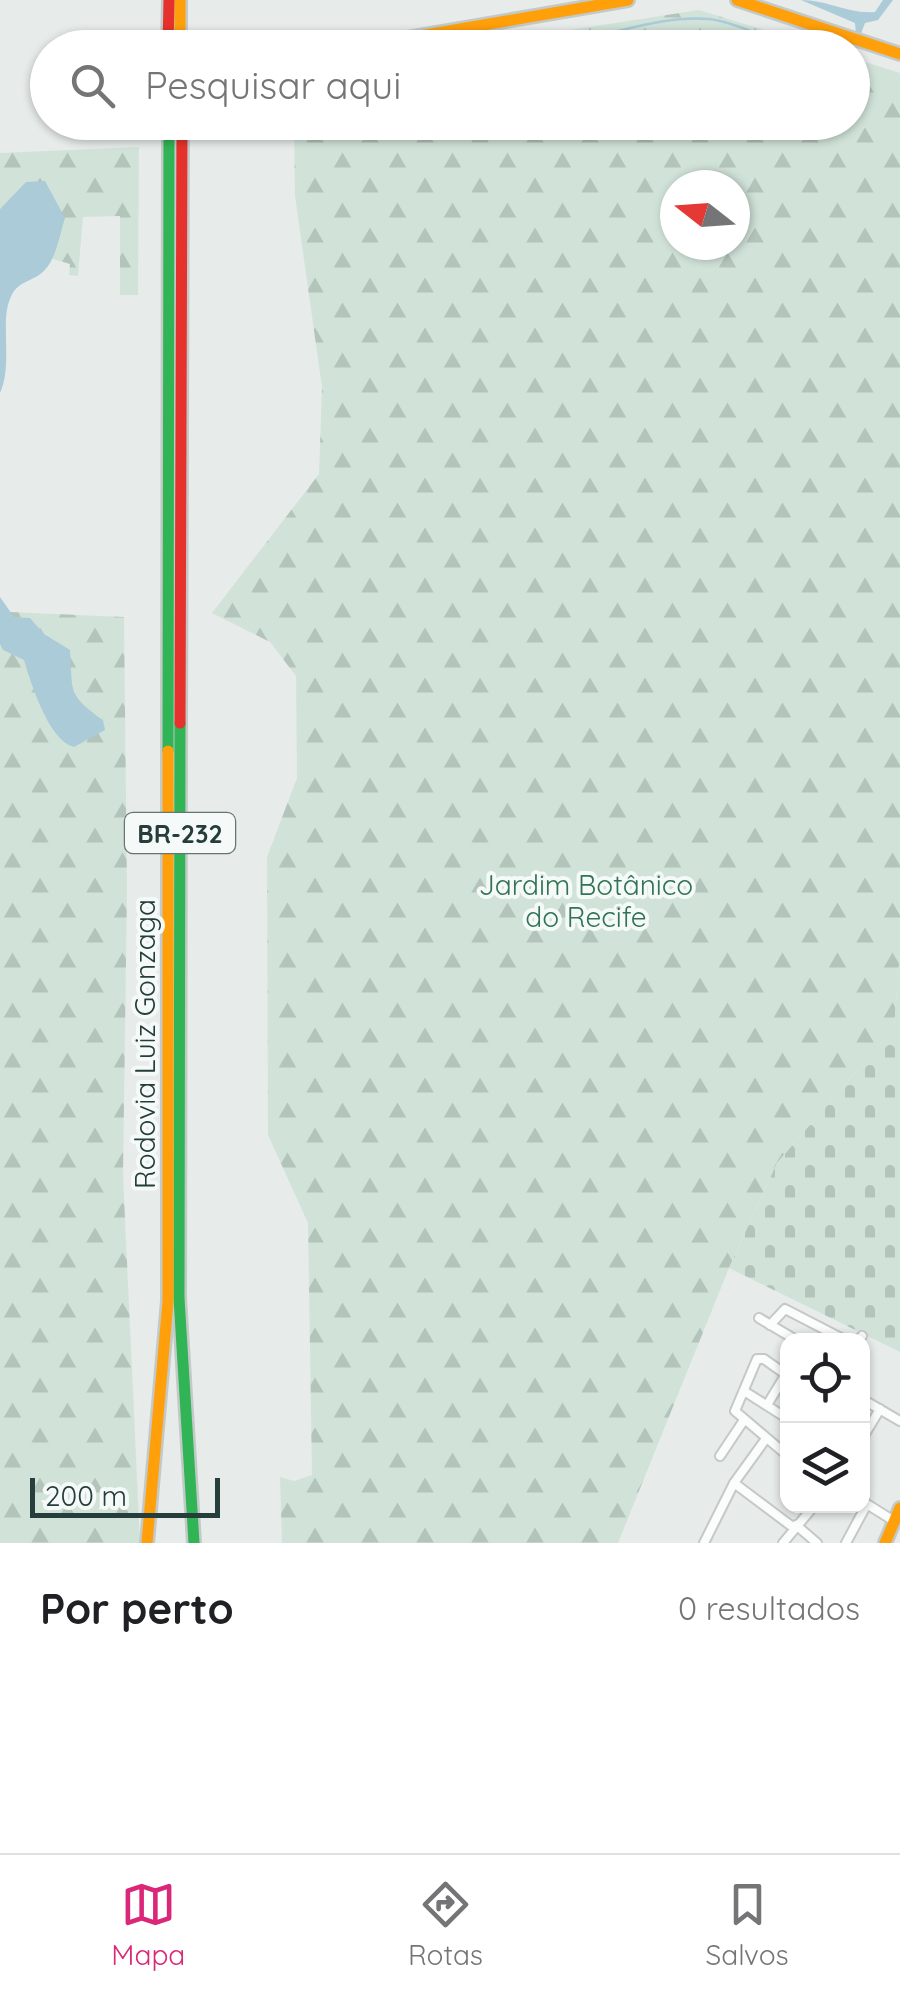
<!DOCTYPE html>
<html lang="pt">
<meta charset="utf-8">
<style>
body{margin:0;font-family:Quicksand,sans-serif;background:#f6f6f6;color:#202124}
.controls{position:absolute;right:30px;bottom:30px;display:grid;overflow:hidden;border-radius:20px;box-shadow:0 2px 8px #0004}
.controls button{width:90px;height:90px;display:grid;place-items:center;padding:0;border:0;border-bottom:2px solid #e0e0e0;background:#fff;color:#202124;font:50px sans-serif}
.compass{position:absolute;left:660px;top:170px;width:90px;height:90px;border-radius:50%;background:#fff;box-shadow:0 2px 8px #0004;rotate:287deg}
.scale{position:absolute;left:30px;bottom:25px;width:190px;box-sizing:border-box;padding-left:10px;border:5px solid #253e3b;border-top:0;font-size:28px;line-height:35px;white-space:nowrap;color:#253e3b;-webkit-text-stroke:8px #f5faf8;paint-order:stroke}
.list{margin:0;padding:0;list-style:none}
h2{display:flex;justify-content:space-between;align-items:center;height:130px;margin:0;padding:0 40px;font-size:42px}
h2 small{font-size:32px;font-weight:400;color:#757577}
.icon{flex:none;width:55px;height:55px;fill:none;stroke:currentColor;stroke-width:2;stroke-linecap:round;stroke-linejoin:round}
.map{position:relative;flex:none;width:900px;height:1543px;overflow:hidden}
.search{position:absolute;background:#fff;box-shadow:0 2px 8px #0004;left:30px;right:30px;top:30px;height:110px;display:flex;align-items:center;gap:25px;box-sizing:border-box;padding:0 35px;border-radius:55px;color:#757577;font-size:38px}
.sheet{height:310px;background:#fff}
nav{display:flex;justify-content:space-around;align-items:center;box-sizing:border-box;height:140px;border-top:2px solid #e0e0e0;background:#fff;font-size:28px;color:#757577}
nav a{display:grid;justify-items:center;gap:5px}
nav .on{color:#db2777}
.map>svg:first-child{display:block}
.forest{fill:url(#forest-firs);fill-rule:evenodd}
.cemetery{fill:url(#cemetery-stones)}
.water{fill:#aacbd7}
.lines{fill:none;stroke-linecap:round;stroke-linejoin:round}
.stream{stroke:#aacbd7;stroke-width:2.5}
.street-casing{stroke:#c4c8c7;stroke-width:12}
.fast-casing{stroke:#c3c9c7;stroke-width:16}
.slow-casing{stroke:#c3c9c7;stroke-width:16}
.jam-casing{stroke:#c3c9c7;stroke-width:16}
.street{stroke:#fbfcfc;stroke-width:8}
.fast{stroke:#30b455;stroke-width:11}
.slow{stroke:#ff9f0a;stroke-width:11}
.jam{stroke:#e5322d;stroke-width:11}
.labels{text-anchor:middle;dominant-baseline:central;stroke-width:8;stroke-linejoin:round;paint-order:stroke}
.shield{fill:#f5faf8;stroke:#637674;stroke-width:2.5}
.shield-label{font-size:25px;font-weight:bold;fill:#253e3b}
.park-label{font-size:28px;fill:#317353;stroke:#f5faf8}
.street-label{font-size:28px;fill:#253e3b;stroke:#f5faf8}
</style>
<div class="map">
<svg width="900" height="1543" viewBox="0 0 900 1543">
<defs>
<pattern id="forest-firs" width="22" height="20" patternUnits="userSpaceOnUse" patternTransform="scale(2.5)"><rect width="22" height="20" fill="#d1e3d9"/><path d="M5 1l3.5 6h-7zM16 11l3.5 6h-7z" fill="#b3c4bb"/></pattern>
<pattern id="cemetery-stones" width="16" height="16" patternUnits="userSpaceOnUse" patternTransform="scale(2.5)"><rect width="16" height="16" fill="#d1e3d9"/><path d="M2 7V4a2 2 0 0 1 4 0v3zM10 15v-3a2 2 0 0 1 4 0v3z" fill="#b3c4bb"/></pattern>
</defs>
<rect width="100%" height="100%" fill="#e7ebea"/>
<path class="forest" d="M699,10L819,47H459Z
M853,58L900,73V952L894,1028L777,1163L729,1268L618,1543H282L280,1477L294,1481L312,1475L308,1223L268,1135L267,857L297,778L296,676L270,642L212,613L319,474L322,387L295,196L294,123L852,122ZM675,185H735V245H675Z
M139,147L138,295H120V216L83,217L78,276L69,275L70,264L53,259L48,190L18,192L0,209V153Z
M10,612L124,617L127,889L123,1175L140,1543H0V635Z"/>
<path class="cemetery" d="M900,952V1352L729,1268L777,1163L894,1028Z"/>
<path class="water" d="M801,0C828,0 847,14 875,12L883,0H893L878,20L865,23L860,36L856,35L855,23Z
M45,181L65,218C59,236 56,264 39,275C26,283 16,283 10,299C0,322 13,364 0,393V209L26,182Z
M0,597L14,617L30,618L44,634L70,650C73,693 67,694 103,720L105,730L74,747C49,741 31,684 24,660L3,650L0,644Z"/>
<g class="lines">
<path class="stream" d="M549,48C597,39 673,10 720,21C745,27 770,39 795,48"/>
<g class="street-casing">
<path id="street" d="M759,1318L796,1340
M770,1325L785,1309L845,1340
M858,1340L862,1336
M788,1376L764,1359H757L735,1411L788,1456
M744,1391L788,1419
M862,1399L900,1421
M767,1405L786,1374
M862,1439L880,1409
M720,1456L744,1420
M734,1483L794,1528
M862,1501L894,1521
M796,1525L817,1543
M704,1543L734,1483L765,1440
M783,1543L814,1506
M846,1543L867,1504"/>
</g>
<g class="fast-casing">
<path id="fast" d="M180,723L179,1298L194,1543
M168,751L169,122"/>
</g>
<g class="slow-casing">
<path id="slow" d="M180,0V48
M737,0L900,54
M350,48L628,0
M147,1543L168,1301V751
M885,1543L900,1508"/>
</g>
<g class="jam-casing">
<path id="jam" d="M168,48L169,0
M180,723L182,122"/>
</g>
<use href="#street" class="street"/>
<use href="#fast" class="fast"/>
<use href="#slow" class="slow"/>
<use href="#jam" class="jam"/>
</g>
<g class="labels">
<rect class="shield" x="125" y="813" width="110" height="40" rx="8"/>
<g class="shield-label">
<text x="180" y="833">BR-232</text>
</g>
<g class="park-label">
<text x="586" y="884">Jardim Botânico<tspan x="586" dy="32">do Recife</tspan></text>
</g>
<g class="street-label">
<text transform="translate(144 1044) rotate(-90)">Rodovia Luiz Gonzaga</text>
</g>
</g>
</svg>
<div class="controls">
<button><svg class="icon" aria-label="locate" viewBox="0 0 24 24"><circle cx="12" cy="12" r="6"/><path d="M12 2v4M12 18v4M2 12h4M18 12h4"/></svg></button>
<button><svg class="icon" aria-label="layers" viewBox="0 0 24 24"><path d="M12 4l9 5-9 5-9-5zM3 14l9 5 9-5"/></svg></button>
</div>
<svg class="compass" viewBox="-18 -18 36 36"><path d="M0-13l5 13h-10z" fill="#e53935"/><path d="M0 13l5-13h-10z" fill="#757577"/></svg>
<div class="scale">200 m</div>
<div class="search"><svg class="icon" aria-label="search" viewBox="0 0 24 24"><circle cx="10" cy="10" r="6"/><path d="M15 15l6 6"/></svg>Pesquisar aqui</div>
</div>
<section class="sheet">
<h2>Por perto<small>0 resultados</small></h2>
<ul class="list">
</ul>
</section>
<nav>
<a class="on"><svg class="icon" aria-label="map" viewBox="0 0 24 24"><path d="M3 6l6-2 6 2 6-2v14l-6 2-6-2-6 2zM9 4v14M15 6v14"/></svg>Mapa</a>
<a><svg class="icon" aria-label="directions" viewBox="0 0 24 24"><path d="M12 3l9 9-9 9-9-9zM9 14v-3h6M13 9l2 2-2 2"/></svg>Rotas</a>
<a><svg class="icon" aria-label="saved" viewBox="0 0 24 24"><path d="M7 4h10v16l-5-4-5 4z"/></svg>Salvos</a>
</nav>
